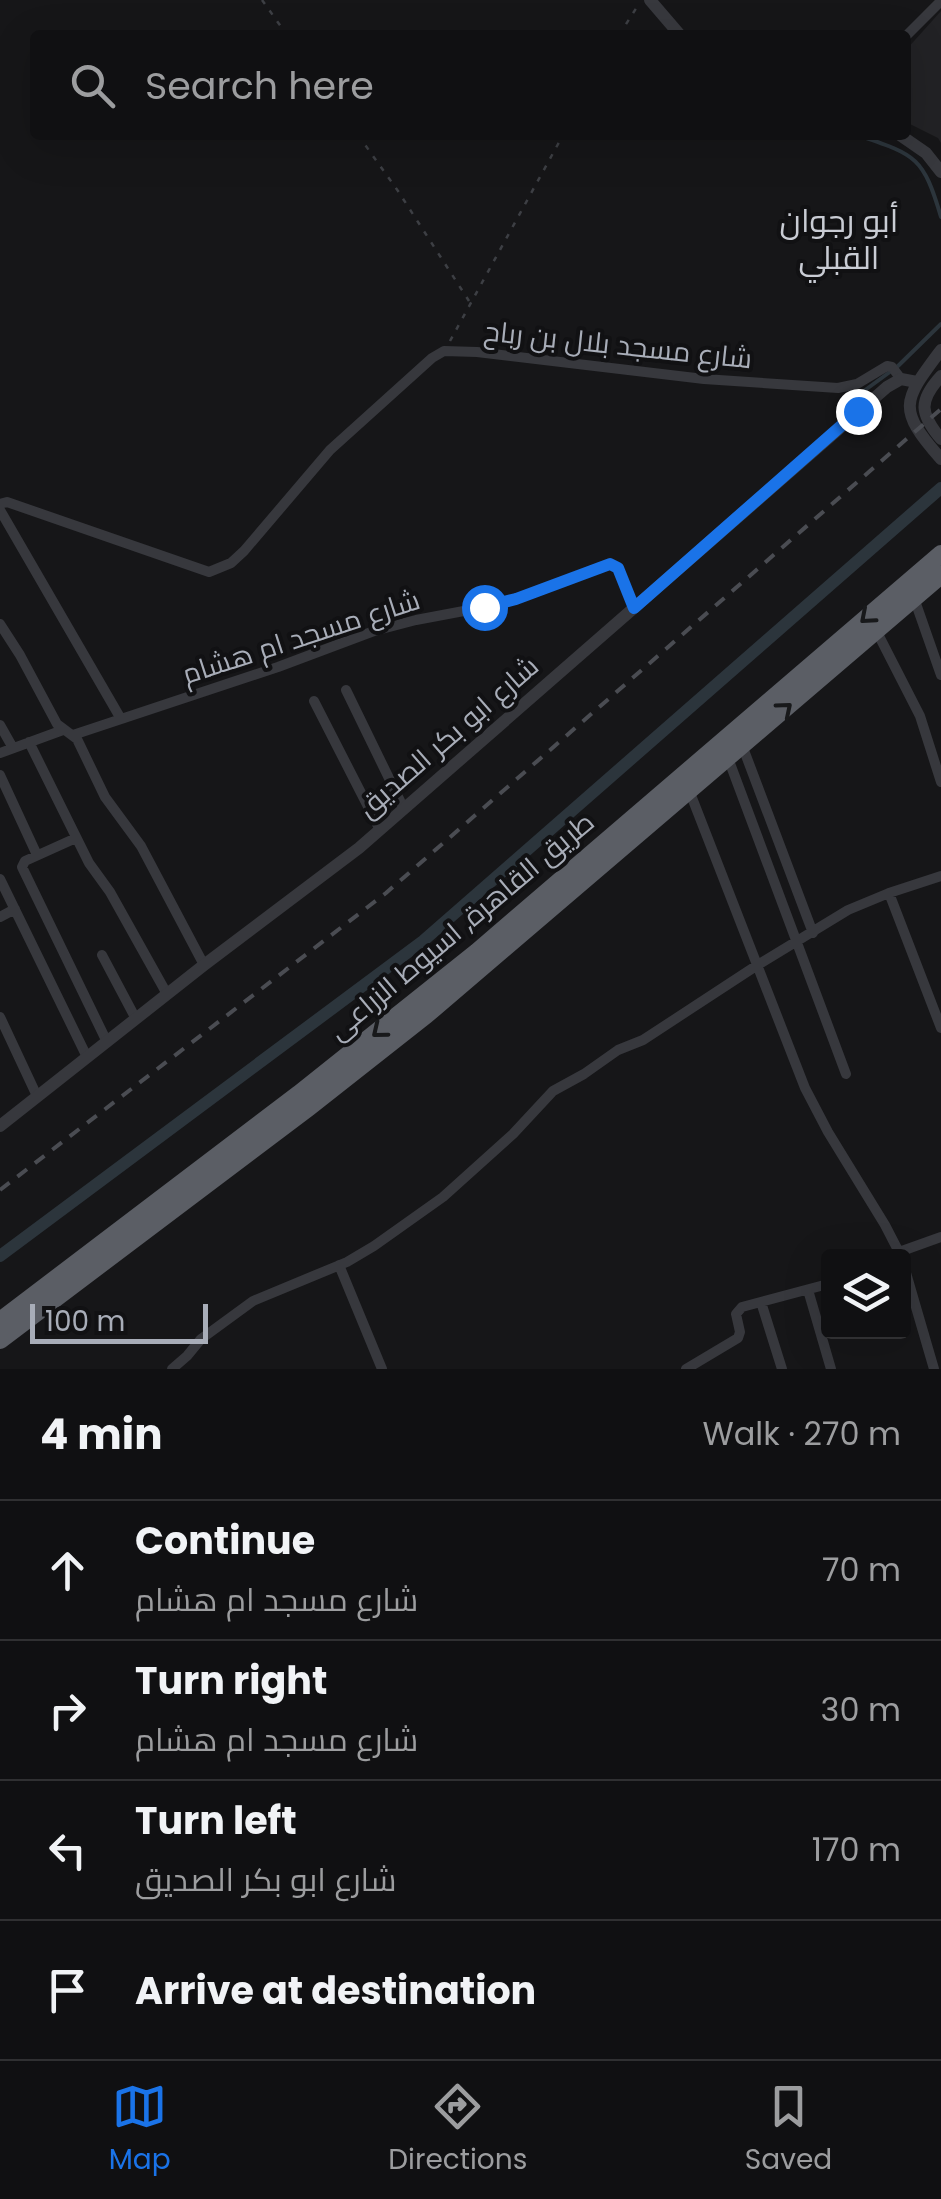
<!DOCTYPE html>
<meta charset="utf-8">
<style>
body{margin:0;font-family:Poppins,Cairo,sans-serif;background:#1e1e20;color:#f1f3f6}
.controls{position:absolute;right:30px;bottom:30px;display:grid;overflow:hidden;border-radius:10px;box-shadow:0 10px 40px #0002}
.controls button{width:90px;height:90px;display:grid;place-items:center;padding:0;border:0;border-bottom:2px solid #303032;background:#101012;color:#f1f3f6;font:50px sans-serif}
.scale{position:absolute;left:30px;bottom:25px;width:178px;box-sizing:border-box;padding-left:10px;border:5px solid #a8adb8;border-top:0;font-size:28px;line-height:35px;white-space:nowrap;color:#a8adb8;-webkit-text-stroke:8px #111113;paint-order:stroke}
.stop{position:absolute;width:30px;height:30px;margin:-22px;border:8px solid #1a73e8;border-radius:50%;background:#fff}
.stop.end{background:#1a73e8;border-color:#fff;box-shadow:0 2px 10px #0008}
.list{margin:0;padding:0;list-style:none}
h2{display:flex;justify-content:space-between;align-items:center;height:130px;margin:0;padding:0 40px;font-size:42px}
h2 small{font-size:32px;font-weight:400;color:#9c9d9f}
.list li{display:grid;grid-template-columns:65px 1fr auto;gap:30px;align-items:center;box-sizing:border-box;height:140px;padding:0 40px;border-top:2px solid #303032}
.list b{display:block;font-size:38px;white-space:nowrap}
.list p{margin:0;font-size:32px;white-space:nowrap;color:#9c9d9f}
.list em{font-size:32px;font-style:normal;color:#9c9d9f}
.icon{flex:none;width:55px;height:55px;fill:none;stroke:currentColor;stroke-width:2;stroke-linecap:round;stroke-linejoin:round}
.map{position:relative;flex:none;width:941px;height:1369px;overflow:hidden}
.search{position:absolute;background:#101012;box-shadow:0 10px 40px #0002;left:30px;right:30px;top:30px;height:110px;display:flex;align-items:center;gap:25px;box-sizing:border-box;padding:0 35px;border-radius:10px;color:#9c9d9f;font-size:38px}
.sheet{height:690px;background:#101012}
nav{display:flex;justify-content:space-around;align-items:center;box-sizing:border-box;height:140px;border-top:2px solid #303032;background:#101012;font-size:28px;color:#9c9d9f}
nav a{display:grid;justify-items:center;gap:5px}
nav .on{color:#1a73e8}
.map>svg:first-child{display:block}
.built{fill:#222225}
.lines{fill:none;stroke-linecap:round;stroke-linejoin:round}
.stream{stroke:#2c353c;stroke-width:4}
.canal{stroke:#2c353c;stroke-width:12}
.path{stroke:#3d3f44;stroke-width:2.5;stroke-dasharray:5 8;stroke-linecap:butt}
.minor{stroke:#37383d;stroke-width:10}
.tertiary{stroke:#37383d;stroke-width:12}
.trunk{stroke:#5b5e65;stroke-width:18}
.rail{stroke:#4a4c52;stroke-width:4;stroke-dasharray:12 10;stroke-linecap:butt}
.oneway{stroke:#18191b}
.route{stroke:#1a73e8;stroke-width:12}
.labels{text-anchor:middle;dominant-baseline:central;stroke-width:8;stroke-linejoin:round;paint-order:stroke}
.street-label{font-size:28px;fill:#a8adb8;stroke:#111113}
.quarter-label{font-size:32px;fill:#c9ccd4;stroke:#111113}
</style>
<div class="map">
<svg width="941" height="1369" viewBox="0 0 941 1369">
<rect width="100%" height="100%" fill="#161618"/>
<path class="built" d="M941,11V143L938,138L906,122V50Z"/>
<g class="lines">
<path class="stream" d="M857,135C916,155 923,156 941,217
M857,396L898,366L941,324"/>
<path class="canal" d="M0,1256L423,941L941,488"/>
<path class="path" d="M262,0L287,35
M619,35L637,7
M358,135L398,191L469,301
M450,341L563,135"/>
<path class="minor" d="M906,36L941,1
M0,504L7,502L209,572L231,563L244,551L330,450L432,358L444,351L477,352L704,379L838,388L857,384L887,366L892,367L901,379
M0,510L121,719
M914,598L941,675
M0,624L20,655L57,724L77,739L105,797L141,846L204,965
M877,632L920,716L941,782
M346,690L404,809
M314,701L380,830
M0,725L13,748
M73,735L278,667L374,631L416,620L485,607L516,599L610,564L618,568L634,608
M29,742L89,863L110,892L167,994
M742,745L813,933
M0,753L63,730
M728,758L846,1074
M0,775L37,855
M689,790L805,1088L828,1132L885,1225L901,1256
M76,838L25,861L22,867L107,1042
M0,879L87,1057
M889,893L941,1028
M0,917L15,909
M102,955L136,1019
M0,1017L37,1096
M899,1252L941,1237
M339,1265L382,1369
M904,1266L934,1369
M808,1290L831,1369
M761,1302L782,1369
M172,1369L187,1356L201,1339L253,1301L347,1262L374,1246L443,1197L513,1134L553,1091L584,1074L618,1050L643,1040L756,966L848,910L889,893L941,876
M686,1369L738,1338L740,1332L736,1314L742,1307L828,1284"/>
<path class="tertiary" d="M650,0L680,35
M900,135L926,153L941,172
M941,350C903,401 896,408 941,459
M941,376C918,401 920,414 941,439
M0,1126L204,965L359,848L887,387L901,379L917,382"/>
<path class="trunk" d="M0,1321L299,1094L477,952L941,554
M0,1340L309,1107L426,1015L941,575"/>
<path class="rail" d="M0,1190L386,893L941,409"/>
</g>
<defs><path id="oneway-chevron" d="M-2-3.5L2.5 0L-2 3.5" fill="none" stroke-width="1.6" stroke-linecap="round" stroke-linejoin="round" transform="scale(2.5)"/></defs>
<g class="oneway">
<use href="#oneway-chevron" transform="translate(867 617) rotate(139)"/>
<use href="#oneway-chevron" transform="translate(785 709) rotate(-40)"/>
<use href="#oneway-chevron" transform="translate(379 1031) rotate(141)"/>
</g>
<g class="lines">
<path class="route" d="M484,607L516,599L610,564L618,568L634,608L858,411"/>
</g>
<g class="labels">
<g class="street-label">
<text transform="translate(618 345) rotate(6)">شارع مسجد بلال بن رباح</text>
<text transform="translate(301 637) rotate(-18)">شارع مسجد ام هشام</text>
<text transform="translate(448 737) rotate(-41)">شارع ابو بكر الصديق</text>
<text transform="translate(461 926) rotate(-40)">طريق القاهرة, اسيوط الزراعى</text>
</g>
<g class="quarter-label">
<text x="839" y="220">أبو رجوان<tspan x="839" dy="37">القبلي</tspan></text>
</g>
</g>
</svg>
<div class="controls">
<button><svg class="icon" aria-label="layers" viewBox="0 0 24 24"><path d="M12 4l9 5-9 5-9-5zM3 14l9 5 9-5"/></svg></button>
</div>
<div class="scale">100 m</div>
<div class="stop" style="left:484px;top:607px"></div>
<div class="stop end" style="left:858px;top:411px"></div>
<div class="search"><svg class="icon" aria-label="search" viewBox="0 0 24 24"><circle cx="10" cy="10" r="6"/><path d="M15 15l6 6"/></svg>Search here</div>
</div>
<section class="sheet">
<h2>4 min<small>Walk · 270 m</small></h2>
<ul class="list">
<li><svg class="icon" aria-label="ahead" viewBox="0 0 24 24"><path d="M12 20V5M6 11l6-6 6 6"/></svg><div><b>Continue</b><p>شارع مسجد ام هشام</p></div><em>70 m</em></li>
<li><svg class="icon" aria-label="right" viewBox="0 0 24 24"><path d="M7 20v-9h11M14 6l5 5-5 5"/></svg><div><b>Turn right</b><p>شارع مسجد ام هشام</p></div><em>30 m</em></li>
<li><svg class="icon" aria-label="left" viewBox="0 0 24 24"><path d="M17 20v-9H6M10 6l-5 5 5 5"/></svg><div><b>Turn left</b><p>شارع ابو بكر الصديق</p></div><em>170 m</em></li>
<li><svg class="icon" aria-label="arrive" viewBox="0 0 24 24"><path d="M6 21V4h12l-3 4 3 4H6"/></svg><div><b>Arrive at destination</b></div></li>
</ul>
</section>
<nav>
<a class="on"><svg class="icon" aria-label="map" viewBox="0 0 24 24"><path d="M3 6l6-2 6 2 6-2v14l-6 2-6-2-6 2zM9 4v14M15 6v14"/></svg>Map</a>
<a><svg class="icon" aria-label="directions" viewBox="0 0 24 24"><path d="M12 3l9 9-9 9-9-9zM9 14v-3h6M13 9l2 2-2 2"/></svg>Directions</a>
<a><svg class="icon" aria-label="saved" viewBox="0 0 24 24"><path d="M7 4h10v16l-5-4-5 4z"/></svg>Saved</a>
</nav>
